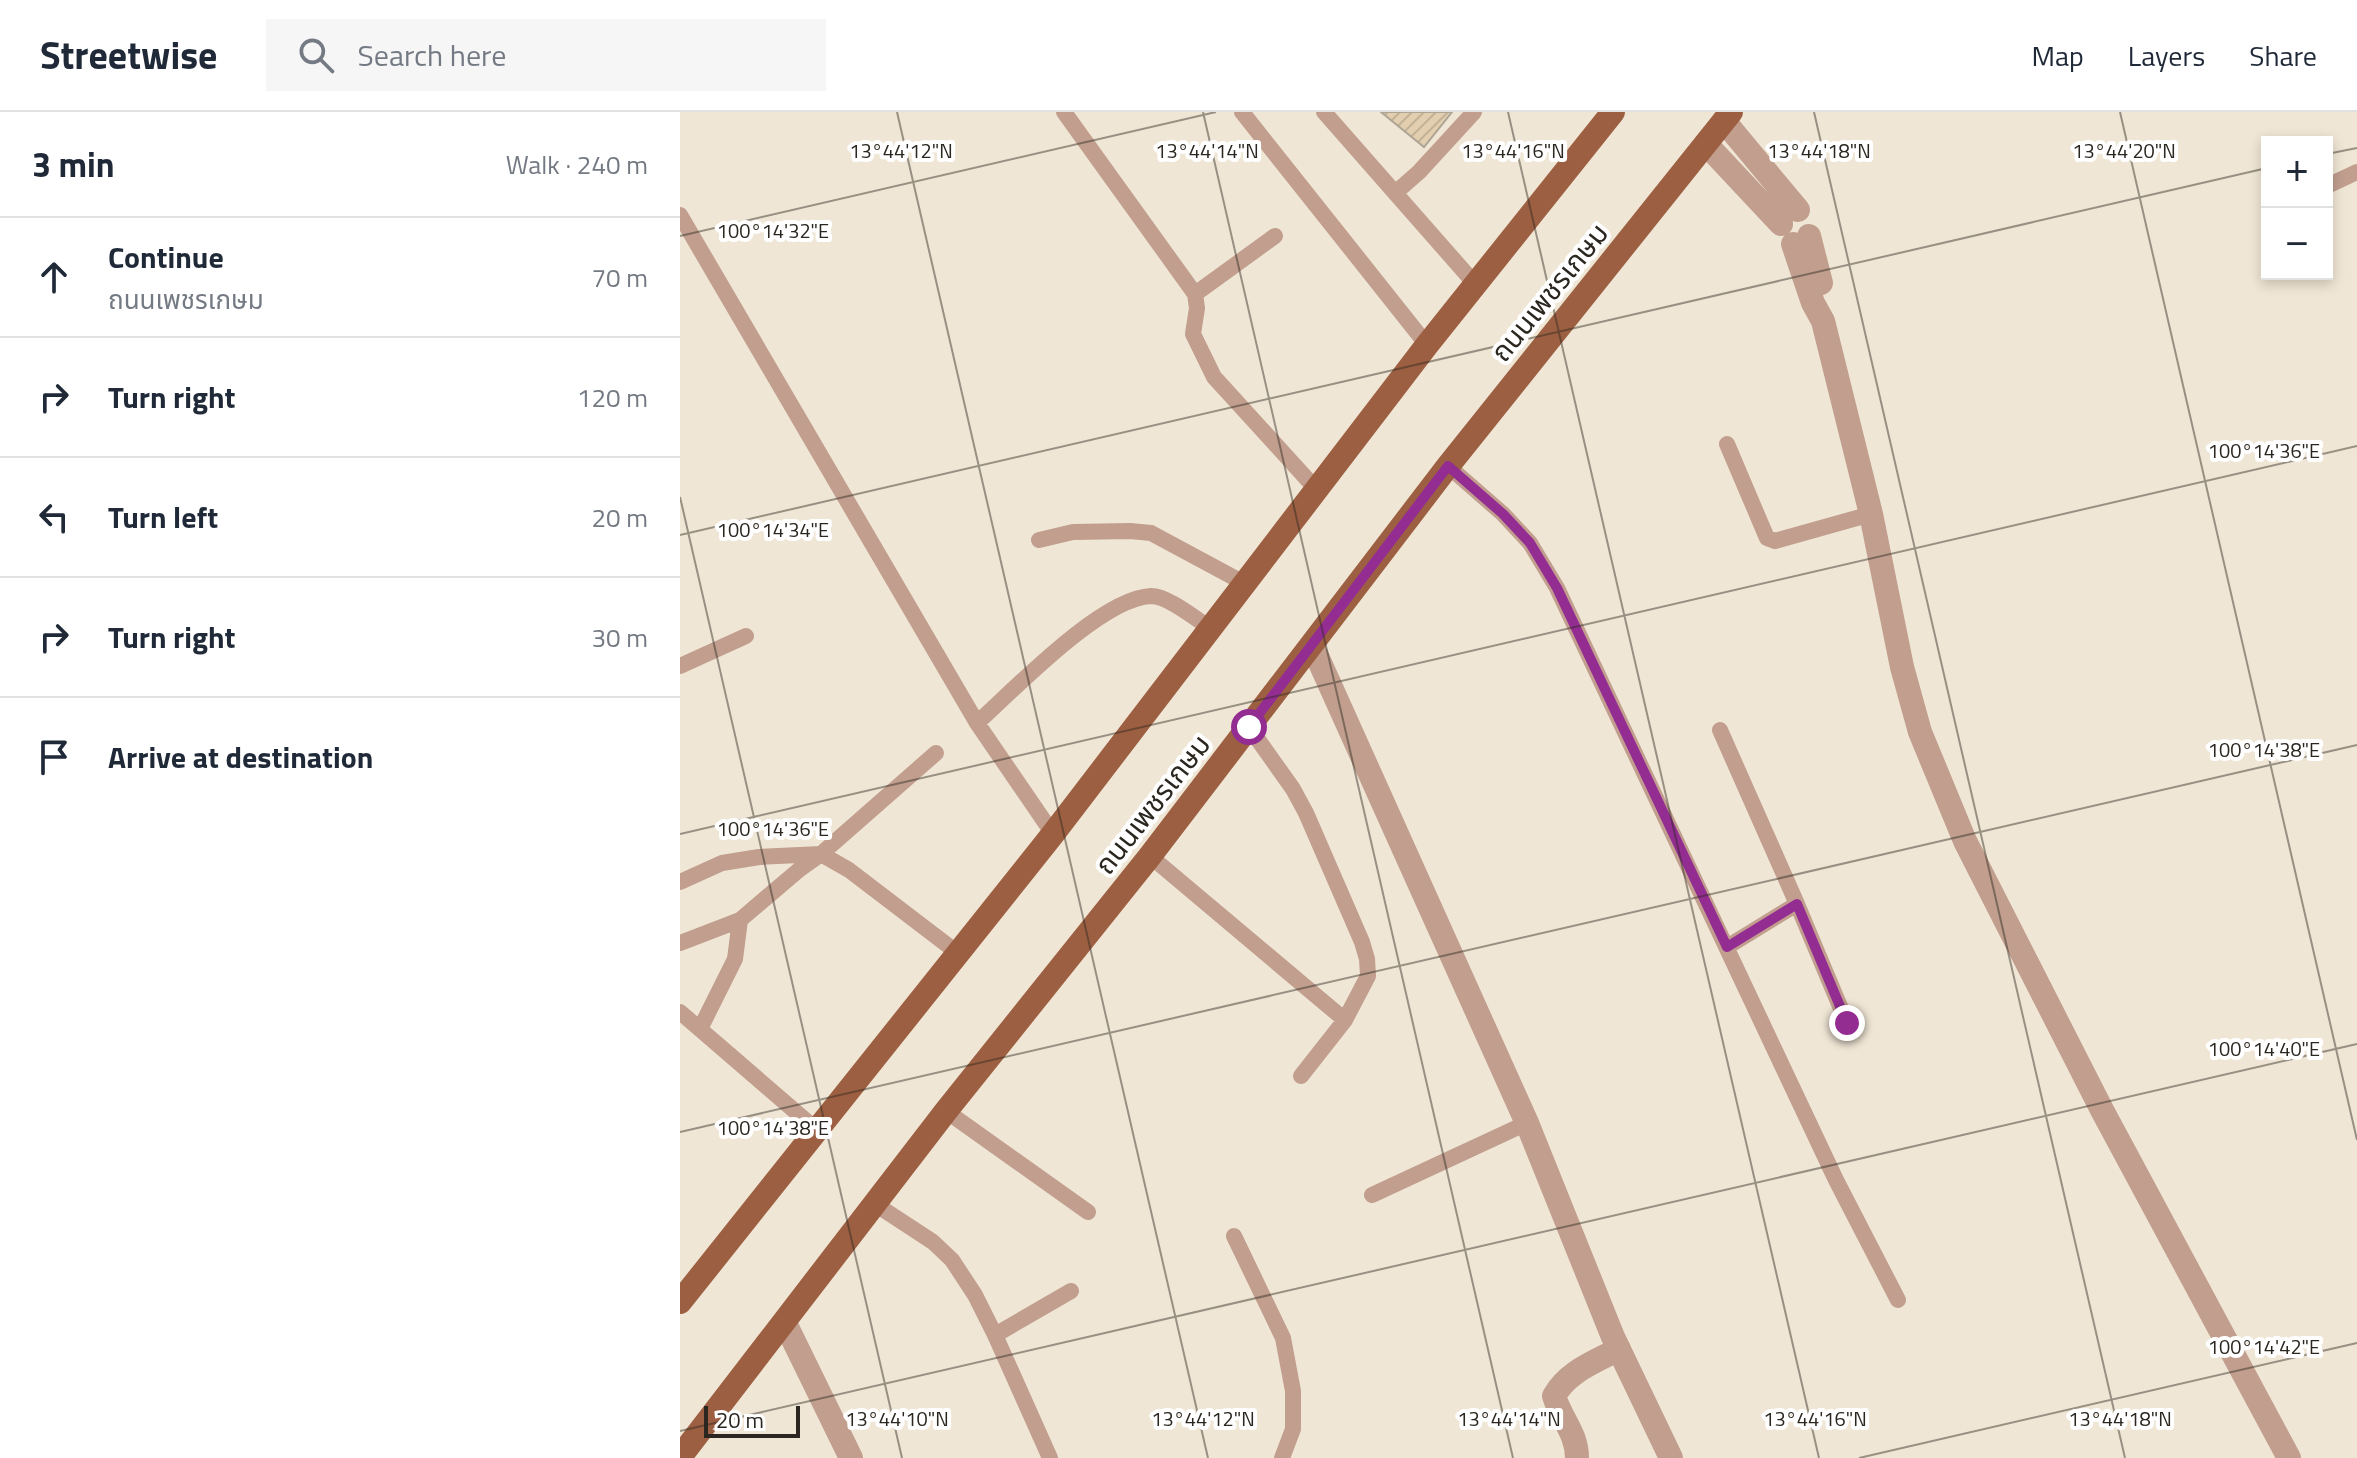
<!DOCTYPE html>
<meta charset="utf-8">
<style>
body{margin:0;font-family:"Titillium Web","Noto Sans Thai",sans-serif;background:#f6f6f7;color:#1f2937}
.controls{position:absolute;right:24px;top:24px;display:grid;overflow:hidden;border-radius:0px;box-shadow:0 4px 12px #0003}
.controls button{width:72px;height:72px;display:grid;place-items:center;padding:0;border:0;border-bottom:2px solid #e0e1e3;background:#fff;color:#1f2937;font:40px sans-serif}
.scale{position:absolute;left:24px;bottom:20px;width:96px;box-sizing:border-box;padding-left:8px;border:4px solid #2b2720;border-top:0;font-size:22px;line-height:28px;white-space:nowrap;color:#2b2720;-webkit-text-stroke:6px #fff;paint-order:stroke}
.stop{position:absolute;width:24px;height:24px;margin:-18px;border:6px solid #942d92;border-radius:50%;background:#fff}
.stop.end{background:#942d92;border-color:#fff;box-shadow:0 2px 8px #0008}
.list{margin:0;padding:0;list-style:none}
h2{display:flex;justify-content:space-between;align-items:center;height:104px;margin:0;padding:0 32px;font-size:34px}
h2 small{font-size:26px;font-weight:400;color:#747a83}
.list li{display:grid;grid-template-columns:52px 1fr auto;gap:24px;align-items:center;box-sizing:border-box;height:120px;padding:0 32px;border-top:2px solid #e0e1e3}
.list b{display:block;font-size:30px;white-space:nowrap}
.list p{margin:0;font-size:26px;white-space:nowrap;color:#747a83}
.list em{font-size:26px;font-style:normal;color:#747a83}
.icon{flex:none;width:44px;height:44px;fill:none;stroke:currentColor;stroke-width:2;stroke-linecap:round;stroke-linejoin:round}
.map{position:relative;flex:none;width:1677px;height:1346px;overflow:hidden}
header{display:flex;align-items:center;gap:48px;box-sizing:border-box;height:112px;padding:0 40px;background:#fff;border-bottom:2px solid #e0e1e3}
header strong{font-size:38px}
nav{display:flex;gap:44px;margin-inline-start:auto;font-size:28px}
.search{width:560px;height:72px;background:#f6f6f7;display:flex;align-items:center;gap:20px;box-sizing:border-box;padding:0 28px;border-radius:0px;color:#747a83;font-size:30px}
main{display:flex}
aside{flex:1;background:#fff}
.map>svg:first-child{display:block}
.building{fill:url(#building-hatch);stroke:#afa595;stroke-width:2}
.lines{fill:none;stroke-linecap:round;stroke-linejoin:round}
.service{stroke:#c19e8e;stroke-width:16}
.minor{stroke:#c19e8e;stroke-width:24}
.tertiary{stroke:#c19e8e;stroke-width:24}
.primary{stroke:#9d5f42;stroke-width:24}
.route{stroke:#942d92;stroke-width:10}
.ticks{fill:none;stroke:#2b2720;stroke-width:2;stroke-opacity:0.45}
.labels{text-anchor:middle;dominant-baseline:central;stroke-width:8;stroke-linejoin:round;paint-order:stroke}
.street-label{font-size:28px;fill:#2b2720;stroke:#fff}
.ticks-label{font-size:20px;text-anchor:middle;fill:#2b2720;stroke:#fff;stroke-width:8;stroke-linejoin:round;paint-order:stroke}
</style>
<header>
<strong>Streetwise</strong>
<div class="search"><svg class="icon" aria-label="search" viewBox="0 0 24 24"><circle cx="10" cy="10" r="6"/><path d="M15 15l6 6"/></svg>Search here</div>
<nav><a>Map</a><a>Layers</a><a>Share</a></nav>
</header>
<main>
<aside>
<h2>3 min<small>Walk · 240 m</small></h2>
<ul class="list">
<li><svg class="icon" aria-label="ahead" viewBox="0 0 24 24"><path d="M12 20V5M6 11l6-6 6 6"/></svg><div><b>Continue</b><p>ถนนเพชรเกษม</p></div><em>70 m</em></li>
<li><svg class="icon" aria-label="right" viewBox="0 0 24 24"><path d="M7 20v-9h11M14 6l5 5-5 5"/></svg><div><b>Turn right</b></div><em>120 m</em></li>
<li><svg class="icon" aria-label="left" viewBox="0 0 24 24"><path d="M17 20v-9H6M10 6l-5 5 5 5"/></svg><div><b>Turn left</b></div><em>20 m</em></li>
<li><svg class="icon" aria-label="right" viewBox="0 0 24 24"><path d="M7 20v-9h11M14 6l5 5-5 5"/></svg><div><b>Turn right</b></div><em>30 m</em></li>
<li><svg class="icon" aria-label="arrive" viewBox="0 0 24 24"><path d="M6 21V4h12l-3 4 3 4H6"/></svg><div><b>Arrive at destination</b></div></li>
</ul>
</aside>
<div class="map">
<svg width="1677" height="1346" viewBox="0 0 1677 1346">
<defs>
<pattern id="building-hatch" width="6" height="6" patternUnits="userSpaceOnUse" patternTransform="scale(2)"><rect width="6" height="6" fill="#e3cfaf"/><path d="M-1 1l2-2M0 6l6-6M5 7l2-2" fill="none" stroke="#c3b296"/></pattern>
</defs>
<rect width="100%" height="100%" fill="#f0e6d5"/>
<path class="building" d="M701,0H772L744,35Z"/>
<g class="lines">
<path class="service" d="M384,0L515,182L517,196L513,222L534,265L636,377
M562,0L747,233
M644,0L796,173
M1647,74L1677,60
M715,81L739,60L794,0
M0,103L297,611L373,722
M515,182L595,124
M1047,332L1087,426L1095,429L1191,402
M768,354L823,402L850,431L877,476L1156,1068L1218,1188
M359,428L393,420L450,419L471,421L564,471
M0,554L66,524
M297,611C334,578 421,486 471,484C488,484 516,507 530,516
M569,615L613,677L626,701L682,830L687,847L688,864L665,908L621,964
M1040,618L1117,792L1047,835
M470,744L665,908
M0,770L42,751L79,745L141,742L169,758L279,842
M1117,792L1167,911
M0,831L60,808L120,757L141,742L256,641
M0,900L138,1019
M20,917L55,847L60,808
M266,999L408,1100
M692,1083L847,1011
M195,1092L253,1130L272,1148L295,1183L315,1223L370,1346
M554,1124L603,1226L613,1279V1317L602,1346
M315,1223L391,1179"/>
<path class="minor" d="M1044,9L1118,98
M1026,32L1101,112
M1129,124L1141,171
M1113,132L1133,191L1143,209L1191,402L1222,555L1240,620L1285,729L1422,998L1609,1346
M632,533L847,1011L933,1225L991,1346
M897,1346C897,1321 881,1307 874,1284C888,1259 915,1250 939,1237"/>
<path class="tertiary" d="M105,1211L171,1346"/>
<path class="primary" d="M0,1190L373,722L747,233L933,0
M0,1345L266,999L470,744L768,354L1051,0"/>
</g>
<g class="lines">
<path class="route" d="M569,615L768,354L823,402L850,431L877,476L1047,835L1117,792L1167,911"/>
</g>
<path class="ticks" d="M217,0L528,1346M523,0L833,1346M828,0L1139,1346M1134,0L1445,1346M1440,0L1677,1028M1647,42L1677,36M0,124L536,0M0,385L222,1346M0,423L1587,56M0,722L1677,334M0,1020L1677,633M0,1319L1677,932M1179,1346L1677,1231"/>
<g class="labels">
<g class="street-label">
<text transform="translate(869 180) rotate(-51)">ถนนเพชรเกษม</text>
<text transform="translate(472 692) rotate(-52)">ถนนเพชรเกษม</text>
</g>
</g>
<g class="ticks-label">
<text x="221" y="46">13°44'12"N</text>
<text x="527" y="46">13°44'14"N</text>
<text x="833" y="46">13°44'16"N</text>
<text x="1139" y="46">13°44'18"N</text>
<text x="1444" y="46">13°44'20"N</text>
<text x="93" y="126">100°14'32"E</text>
<text x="1584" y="346">100°14'36"E</text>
<text x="93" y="425">100°14'34"E</text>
<text x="1584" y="645">100°14'38"E</text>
<text x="93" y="724">100°14'36"E</text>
<text x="1584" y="944">100°14'40"E</text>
<text x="93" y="1023">100°14'38"E</text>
<text x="1584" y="1242">100°14'42"E</text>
<text x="217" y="1314">13°44'10"N</text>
<text x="523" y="1314">13°44'12"N</text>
<text x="829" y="1314">13°44'14"N</text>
<text x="1135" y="1314">13°44'16"N</text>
<text x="1440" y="1314">13°44'18"N</text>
</g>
</svg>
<div class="controls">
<button>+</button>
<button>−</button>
</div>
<div class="scale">20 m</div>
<div class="stop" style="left:569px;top:615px"></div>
<div class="stop end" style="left:1167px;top:911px"></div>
</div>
</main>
